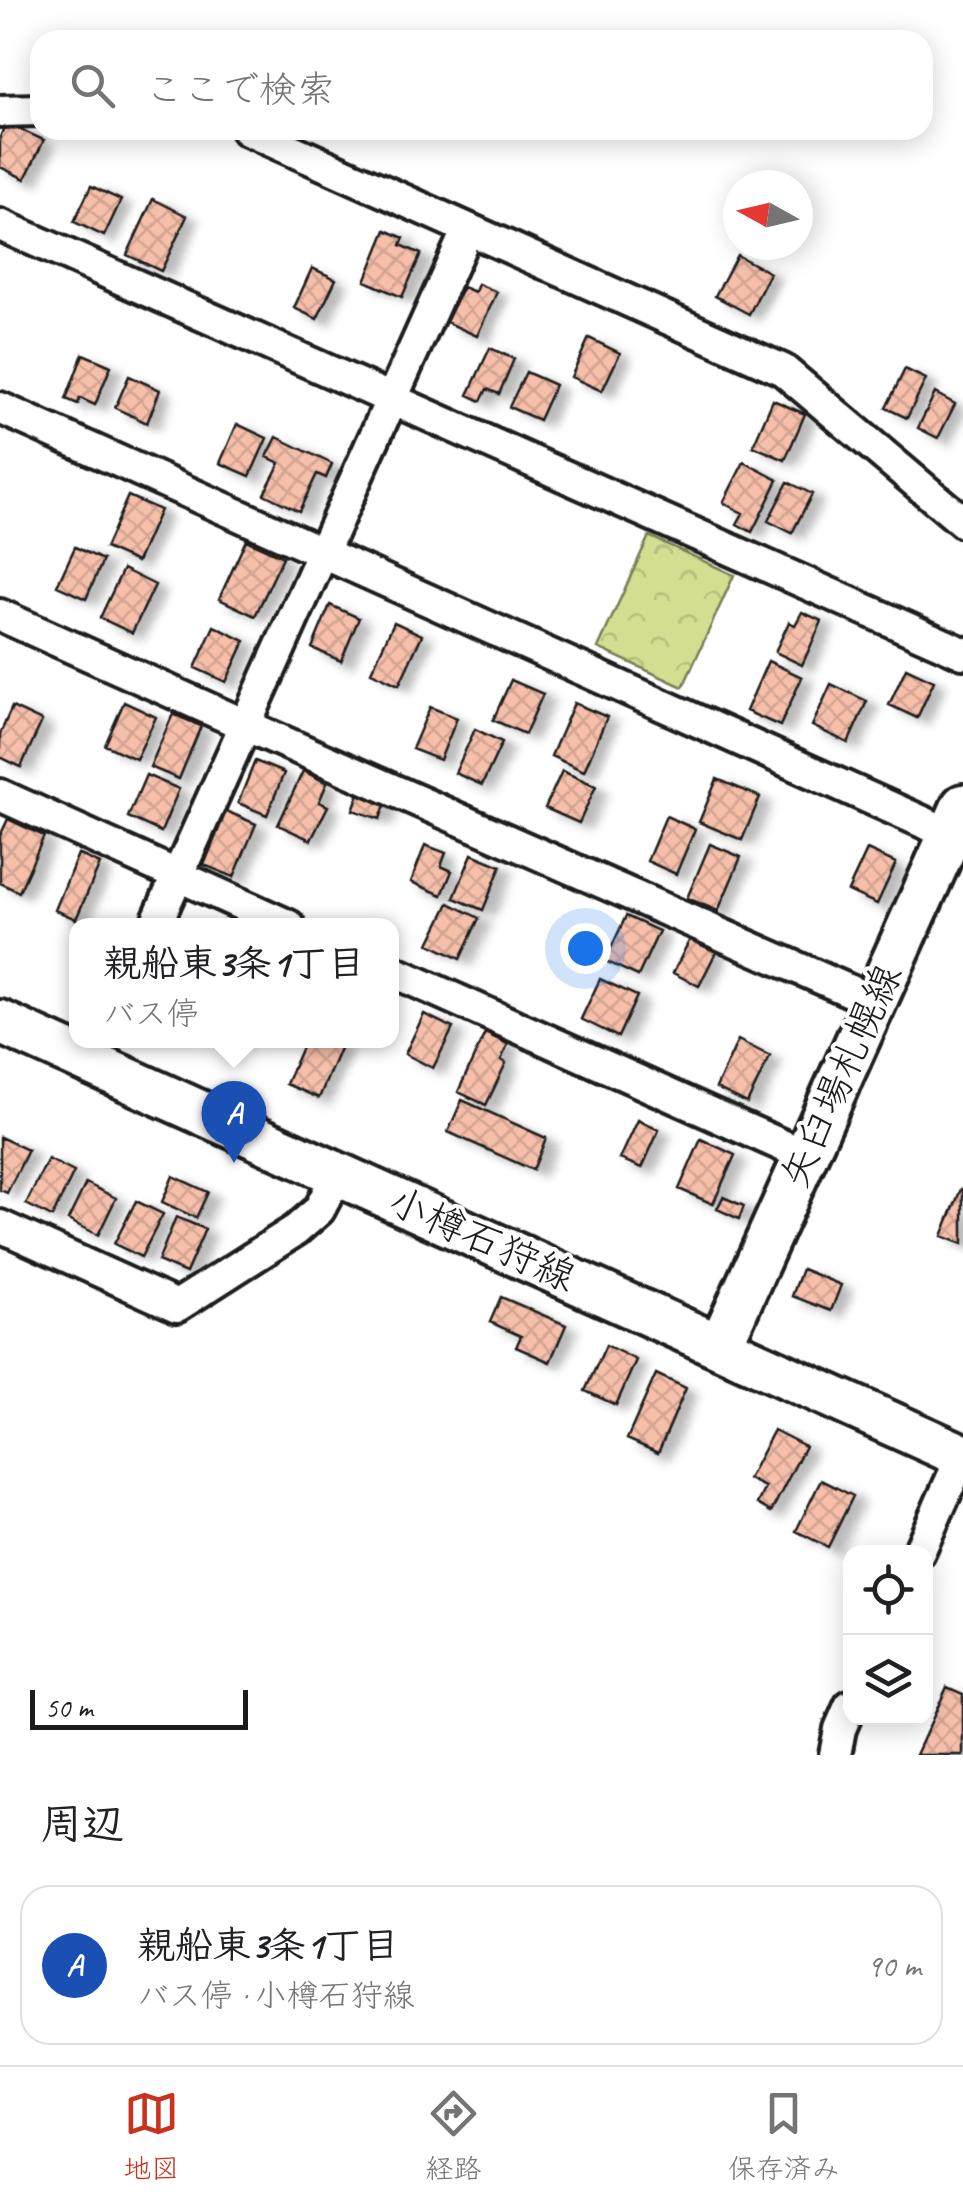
<!DOCTYPE html>
<html lang="ja">
<meta charset="utf-8">
<style>
body{margin:0;font-family:Caveat,"Klee One",sans-serif;background:#f2f2f2;color:#202124}
.controls{position:absolute;right:30px;bottom:30px;display:grid;overflow:hidden;border-radius:20px;box-shadow:0 5px 25px #0003}
.controls button{width:90px;height:90px;display:grid;place-items:center;padding:0;border:0;border-bottom:2px solid #e0e0e0;background:#fff;color:#202124;font:50px sans-serif}
.compass{position:absolute;left:723px;top:170px;width:90px;height:90px;border-radius:50%;background:#fff;box-shadow:0 5px 25px #0003;rotate:278deg}
.scale{position:absolute;left:30px;bottom:25px;width:218px;box-sizing:border-box;padding-left:10px;border:5px solid #1c1c1c;border-top:0;font-size:28px;line-height:35px;white-space:nowrap;color:#1c1c1c;-webkit-text-stroke:8px #fff;paint-order:stroke}
.you{position:absolute;left:585px;top:948px;width:35px;height:35px;margin:-25px;border:8px solid #fff;border-radius:50%;background:#1a73e8;box-shadow:0 0 0 15px #1a73e833}
.badge{display:grid;place-items:center;width:65px;height:65px;border-radius:50%;background:#c8321e;color:#fff;font-size:32px;font-weight:700}
.pin{position:absolute;translate:-50% -82px;filter:drop-shadow(0 2px 5px #0008)}
.pin::after{content:'';position:absolute;top:52px;width:35px;height:30px;background:inherit;clip-path:polygon(0 0,100% 0,50% 100%)}
.popup{position:absolute;left:69px;top:918px;width:330px;height:130px;box-sizing:border-box;display:grid;place-content:center;border-radius:20px;background:#fff;filter:drop-shadow(0 2px 8px #0005);font-size:32px;white-space:nowrap;color:#757577}
.popup b{font-size:38px;color:#202124}
.popup::after{content:'';position:absolute;left:50%;top:100%;margin-left:-20px;border:20px solid transparent;border-top-color:#fff}
.list{margin:0;padding:0;list-style:none}
h2{display:flex;justify-content:space-between;align-items:center;height:130px;margin:0;padding:0 40px;font-size:42px}
h2 small{font-size:32px;font-weight:400;color:#757577}
.list li{display:grid;grid-template-columns:65px 1fr auto;gap:30px;align-items:center;box-sizing:border-box;height:160px;margin:0 20px 20px;padding:0 20px;border:2px solid #e0e0e0;border-radius:30px}
.list b{display:block;font-size:38px;white-space:nowrap}
.list p{margin:0;font-size:32px;white-space:nowrap;color:#757577}
.list em{font-size:32px;font-style:normal;color:#757577}
.icon{flex:none;width:55px;height:55px;fill:none;stroke:currentColor;stroke-width:2;stroke-linecap:round;stroke-linejoin:round}
.map{position:relative;flex:none;width:963px;height:1755px;overflow:hidden}
.search{position:absolute;background:#fff;box-shadow:0 5px 25px #0003;left:30px;right:30px;top:30px;height:110px;display:flex;align-items:center;gap:25px;box-sizing:border-box;padding:0 35px;border-radius:30px;color:#757577;font-size:38px}
.sheet{height:310px;background:#fff}
nav{display:flex;justify-content:space-around;align-items:center;box-sizing:border-box;height:140px;border-top:2px solid #e0e0e0;background:#fff;font-size:28px;color:#757577}
nav a{display:grid;justify-items:center;gap:5px}
nav .on{color:#c8321e}
.map>svg:first-child{display:block}
.park{fill:url(#park-crowns);stroke:#787d56;stroke-width:2.5}
.building{fill:url(#building-cross-hatch);stroke:#1c1c1c;stroke-width:2.5;filter:url(#shadow)}
.lines{fill:none;stroke-linecap:round;stroke-linejoin:round}
.minor-casing{stroke:#1c1c1c;stroke-width:38}
.secondary-casing{stroke:#1c1c1c;stroke-width:50}
.minor{stroke:#fff;stroke-width:30}
.secondary{stroke:#fff;stroke-width:42}
.labels{text-anchor:middle;dominant-baseline:central;stroke-width:8;stroke-linejoin:round;paint-order:stroke}
.street-label{font-size:40px;fill:#1c1c1c;stroke:#fff}
</style>
<div class="map">
<svg width="963" height="1755" viewBox="0 0 963 1755">
<defs>
<pattern id="park-crowns" width="20" height="18" patternUnits="userSpaceOnUse" patternTransform="scale(2.5)"><rect width="20" height="18" fill="#d3de91"/><path d="M2 6a3 3 0 1 1 6 0M12 15a3 3 0 1 1 6 0" fill="none" stroke="#b5be7c"/></pattern>
<pattern id="building-cross-hatch" width="8" height="8" patternUnits="userSpaceOnUse" patternTransform="scale(2.5)"><rect width="8" height="8" fill="#f6bfaa"/><path d="M0 0l8 8M0 8l8-8" fill="none" stroke="#d2a492"/></pattern>
<filter id="shadow"><feDropShadow dx="11" dy="6" stdDeviation="5" flood-color="#0004"/></filter>
</defs>
<rect width="100%" height="100%" fill="#fff"/>
<filter id="ink" filterUnits="userSpaceOnUse"><feTurbulence type="fractalNoise" baseFrequency=".01" numOctaves="2"/><feDisplacementMap in="SourceGraphic" scale="20" xChannelSelector="R" yChannelSelector="G"/><feConvolveMatrix kernelMatrix="1 2 1 2 8 2 1 2 1" color-interpolation-filters="sRGB"/></filter>
<g filter="url(#ink)">
<path class="park" d="M649,536L734,575L683,687L598,648Z"/>
<path class="building" d="M6,123L44,140L25,179L0,167V137Z
M91,186L121,200L104,236L74,222Z
M153,199L187,216L161,271L127,255Z
M386,230L404,238L401,245L421,254L402,297L365,281Z
M737,255L770,273L749,314L715,296Z
M312,268L336,279L317,319L294,308Z
M478,284L497,292L477,336L446,322L463,287L475,292Z
M589,338L620,353L602,391L571,377Z
M490,348L514,359L499,394L487,389L481,401L468,395Z
M83,354L111,366L95,405L80,398L78,404L66,399Z
M905,369L926,379L907,418L886,408Z
M526,372L555,385L539,420L509,407Z
M129,376L160,390L147,423L115,408Z
M935,393L955,404L938,438L918,428Z
M773,400L805,414L785,460L753,446Z
M237,424L267,438L250,476L220,463Z
M277,437L332,464L326,478L317,474L299,511L264,494L280,463L267,457Z
M744,462L778,480L752,532L737,524L743,513L723,503Z
M788,482L812,494L792,533L768,521Z
M128,496L160,510L137,562L105,548Z
M246,540L283,557L255,616L219,599Z
M75,547L103,560L86,599L57,586Z
M123,569L155,585L132,633L100,618Z
M330,605L359,618L341,661L312,648Z
M802,612L822,621L802,665L775,652L789,622L795,625Z
M394,622L422,635L399,685L371,672Z
M214,626L245,641L226,682L195,668Z
M768,661L802,677L780,726L746,711Z
M906,668L934,681L917,718L889,705Z
M511,680L543,694L525,734L493,720Z
M831,684L867,701L848,743L812,726Z
M124,702L156,717L136,759L105,745Z
M574,703L607,717L584,771L551,756Z
M12,707L42,721L21,767L0,757V734Z
M430,707L457,718L440,760L412,749Z
M173,714L201,726L179,779L150,767Z
M475,729L502,742L482,785L455,773Z
M255,761L284,773L267,815L238,803Z
M303,771L327,783L319,802L328,806L311,840L278,825Z
M562,771L596,786L579,823L545,808Z
M146,775L179,789L161,832L128,817Z
M717,779L760,797L742,840L699,822Z
M359,793L386,802L380,819L353,810Z
M226,811L256,824L234,877L204,865Z
M666,816L695,829L676,874L647,861Z
M8,819L44,836L19,892L0,883V836Z
M710,844L741,857L718,911L687,898Z
M425,845L446,853L441,866L452,871L442,895L411,882Z
M867,850L896,863L877,904L848,891Z
M78,854L100,864L76,919L55,910Z
M472,854L501,866L483,910L454,898Z
M449,903L479,918L460,959L429,944Z
M626,916L659,931L638,976L605,961Z
M690,939L716,952L699,986L673,973Z
M600,979L637,996L618,1037L581,1019Z
M424,1014L453,1028L433,1068L405,1054Z
M485,1033L508,1044L501,1060L506,1063L486,1105L458,1092Z
M305,1040H330L341,1046L319,1098L286,1084Z
M738,1040L770,1056L747,1103L716,1088Z
M462,1100L546,1138L533,1170L448,1132Z
M638,1120L659,1130L642,1168L620,1159Z
M0,1137L28,1150L7,1193L0,1190Z
M701,1139L735,1155L713,1204L679,1189Z
M48,1159L74,1172L52,1217L26,1204Z
M173,1176L208,1192L196,1218L162,1202Z
M86,1183L116,1198L98,1235L68,1220Z
M961,1189L963,1190V1244L942,1236Z
M723,1197L744,1206L739,1219L717,1209Z
M136,1201L163,1214L141,1257L114,1244Z
M176,1217L205,1229L186,1273L158,1261Z
M802,1269L841,1285L831,1311L792,1296Z
M501,1297L566,1325L550,1362L516,1347L521,1336L490,1322Z
M606,1345L636,1360L616,1405L585,1391Z
M656,1374L686,1388L658,1453L627,1439Z
M774,1430L805,1446L771,1512L757,1504L765,1487L748,1479Z
M821,1480L853,1496L828,1547L796,1531Z
M947,1687L963,1694V1755H916Z"/>
<g class="lines">
<g class="minor-casing">
<path id="minor" d="M0,111L40,110
M247,130L783,370L963,522
M0,225L963,653
M0,408L963,840
M0,615L245,725L875,1002
M0,795L289,926
M155,926L468,229
M392,971L806,1156
M0,1226L177,1306L296,1230L319,1210L338,1174
M919,1552L963,1454
M835,1755L840,1729L850,1706"/>
</g>
<g class="secondary-casing">
<path id="secondary" d="M0,1022L963,1456
M720,1346L963,806"/>
</g>
<use href="#minor" class="minor"/>
<use href="#secondary" class="secondary"/>
</g>
</g>
<g class="labels">
<g class="street-label">
<text transform="translate(841 1076) rotate(-66)">矢臼場札幌線</text>
<text transform="translate(482 1239) rotate(24)">小樽石狩線</text>
</g>
</g>
</svg>
<div class="controls">
<button><svg class="icon" aria-label="locate" viewBox="0 0 24 24"><circle cx="12" cy="12" r="6"/><path d="M12 2v4M12 18v4M2 12h4M18 12h4"/></svg></button>
<button><svg class="icon" aria-label="layers" viewBox="0 0 24 24"><path d="M12 4l9 5-9 5-9-5zM3 14l9 5 9-5"/></svg></button>
</div>
<svg class="compass" viewBox="-18 -18 36 36"><path d="M0-13l5 13h-10z" fill="#e53935"/><path d="M0 13l5-13h-10z" fill="#757577"/></svg>
<div class="scale">50 m</div>
<div class="you"></div>
<div class="pin badge" style="left:234px;top:1163px;background:#1a4fb4">A</div>
<div class="popup"><b>親船東3条1丁目</b>バス停</div>
<div class="search"><svg class="icon" aria-label="search" viewBox="0 0 24 24"><circle cx="10" cy="10" r="6"/><path d="M15 15l6 6"/></svg>ここで検索</div>
</div>
<section class="sheet">
<h2>周辺<small></small></h2>
<ul class="list">
<li><span class="badge" style="background:#1a4fb4">A</span><div><b>親船東3条1丁目</b><p>バス停 · 小樽石狩線</p></div><em>90 m</em></li>
</ul>
</section>
<nav>
<a class="on"><svg class="icon" aria-label="map" viewBox="0 0 24 24"><path d="M3 6l6-2 6 2 6-2v14l-6 2-6-2-6 2zM9 4v14M15 6v14"/></svg>地図</a>
<a><svg class="icon" aria-label="directions" viewBox="0 0 24 24"><path d="M12 3l9 9-9 9-9-9zM9 14v-3h6M13 9l2 2-2 2"/></svg>経路</a>
<a><svg class="icon" aria-label="saved" viewBox="0 0 24 24"><path d="M7 4h10v16l-5-4-5 4z"/></svg>保存済み</a>
</nav>
